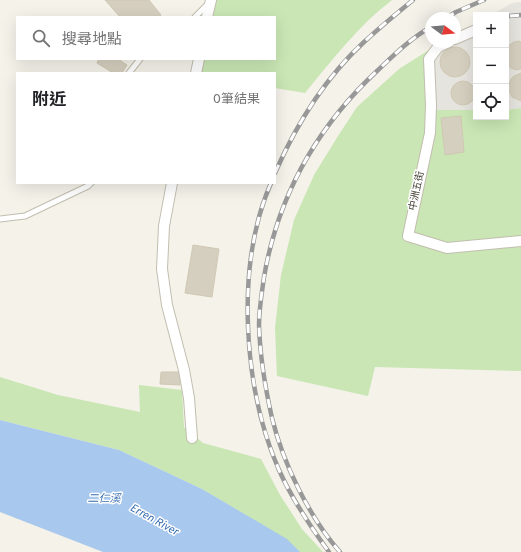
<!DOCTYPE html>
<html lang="zh-TW">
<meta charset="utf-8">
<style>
body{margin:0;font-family:Overpass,"Noto Sans TC",sans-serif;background:#f6f6f6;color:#202124}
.controls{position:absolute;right:12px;top:12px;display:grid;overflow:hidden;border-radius:0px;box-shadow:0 4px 16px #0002}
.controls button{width:36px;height:36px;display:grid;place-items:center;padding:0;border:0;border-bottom:1px solid #e0e0e0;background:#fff;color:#202124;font:20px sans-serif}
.compass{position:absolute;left:425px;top:12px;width:36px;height:36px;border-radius:50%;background:#fff;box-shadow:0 4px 16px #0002;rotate:106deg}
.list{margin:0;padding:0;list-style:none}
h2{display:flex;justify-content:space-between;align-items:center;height:52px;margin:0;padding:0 16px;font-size:17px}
h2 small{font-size:13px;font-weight:400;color:#757577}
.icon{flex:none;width:22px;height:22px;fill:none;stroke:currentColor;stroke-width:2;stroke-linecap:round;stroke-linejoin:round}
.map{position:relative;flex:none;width:521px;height:552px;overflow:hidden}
.search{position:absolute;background:#fff;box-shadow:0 4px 16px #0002;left:16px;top:16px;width:260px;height:44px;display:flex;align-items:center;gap:10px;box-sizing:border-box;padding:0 14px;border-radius:0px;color:#757577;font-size:15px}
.panel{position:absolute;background:#fff;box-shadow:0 4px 16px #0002;left:16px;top:72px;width:260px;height:112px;border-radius:0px}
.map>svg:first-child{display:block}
.industrial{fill:#e6e4de}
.green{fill:#c9e6b4}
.water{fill:#a9c8ed}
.building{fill:#d5cfbf;stroke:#d0c8b3}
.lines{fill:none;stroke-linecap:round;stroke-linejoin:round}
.service-casing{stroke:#c2beaf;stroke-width:7}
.minor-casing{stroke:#c2beaf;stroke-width:12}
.service{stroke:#fff;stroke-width:5}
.minor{stroke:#fff;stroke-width:10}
.rail-casing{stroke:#989898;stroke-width:4.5}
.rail{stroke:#fff;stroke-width:3;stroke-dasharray:9;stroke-linecap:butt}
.labels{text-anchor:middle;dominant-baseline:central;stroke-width:3;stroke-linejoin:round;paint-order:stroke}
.street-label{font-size:10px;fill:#474338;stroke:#fff}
.water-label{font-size:11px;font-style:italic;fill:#356baf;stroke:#fff}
</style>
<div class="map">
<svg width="521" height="552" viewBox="0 0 521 552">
<rect width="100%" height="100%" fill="#f4f2e9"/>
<path class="industrial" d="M521,2V108L506,110V15H491L512,3Z
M476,23V110H437L432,48Z"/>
<path class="green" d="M215,0H392C358,26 332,60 305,93L275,88V73H196L199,59H275V17H210Z
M432,48L437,110H476V117H506V110L521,108V371L375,367L368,396L277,376L275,328L281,275L294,220L314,175L338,136L357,107L399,69Z
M0,377L58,395L140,412L139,385L182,390L184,427L203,443L261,459L280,495L302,529L323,552H300L286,539L202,489L119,450L0,420Z"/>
<path class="water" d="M0,420L119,450L202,489L287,539L300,552H103L0,512Z"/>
<path class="building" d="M105,0H149L161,15L158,17H120Z
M519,41L521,42V69L516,70L511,68L506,64V47L514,42Z
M440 62a15 15 0 1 1 30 0a15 15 0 1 1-30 0Z
M99,59H118L127,65L122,73H113L97,63Z
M521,73V101L512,97L508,88L511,79L514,76Z
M451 93a12 12 0 1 1 24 0a12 12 0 1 1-24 0Z
M461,116L464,152L445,155L441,118Z
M193,245L219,249L212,297L185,293Z
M161,372H180V385L160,384Z"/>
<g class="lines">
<g class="service-casing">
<path id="service" d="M195,17L207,5
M129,73L140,59
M0,219L25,216L88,186L91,183"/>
</g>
<g class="minor-casing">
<path id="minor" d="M207,17L211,0
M455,39L476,30
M449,42L438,47L429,59L431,105L430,133L408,236L447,248L521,241
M196,73L199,59
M172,183L164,226L162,269L167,305L184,370L189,398L192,438"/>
</g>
<use href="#service" class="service"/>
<use href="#minor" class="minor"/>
<g class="rail-casing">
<path id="rail" d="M510,16L521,15
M446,18L456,12L484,0
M275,173C296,125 325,78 364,42C380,27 396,14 413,0
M271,183C235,265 243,388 279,470C292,499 310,526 329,552
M340,552C309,517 283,463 272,418C265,387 260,357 259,325C259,309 262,292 264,277C278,196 317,127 377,71C394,55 411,38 431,27"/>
</g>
<use href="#rail" class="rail"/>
</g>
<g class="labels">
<g class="street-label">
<text transform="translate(417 191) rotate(-78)">中洲五街</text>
</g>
<g class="water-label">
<text x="104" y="499">二仁溪</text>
<text transform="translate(154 520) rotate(29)">Erren River</text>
</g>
</g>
</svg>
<div class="controls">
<button>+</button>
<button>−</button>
<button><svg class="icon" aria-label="locate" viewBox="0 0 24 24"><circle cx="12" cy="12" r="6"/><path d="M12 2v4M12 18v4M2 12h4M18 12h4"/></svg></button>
</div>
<svg class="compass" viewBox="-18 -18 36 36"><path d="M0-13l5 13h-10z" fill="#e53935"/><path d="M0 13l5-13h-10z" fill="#757577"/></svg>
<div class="search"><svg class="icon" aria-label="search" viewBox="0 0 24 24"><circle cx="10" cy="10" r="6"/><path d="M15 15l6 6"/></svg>搜尋地點</div>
<section class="panel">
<h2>附近<small>0筆結果</small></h2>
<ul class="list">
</ul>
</section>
</div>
